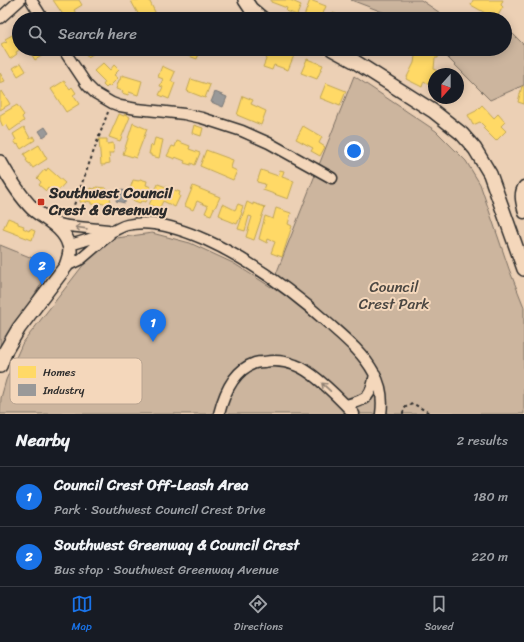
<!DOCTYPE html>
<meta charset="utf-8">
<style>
body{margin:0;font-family:Sriracha,sans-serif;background:#20242c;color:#f1f3f6}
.compass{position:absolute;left:428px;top:68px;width:36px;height:36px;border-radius:50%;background:#171b24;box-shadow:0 2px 10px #0003;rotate:201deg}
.you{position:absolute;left:354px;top:151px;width:14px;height:14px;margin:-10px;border:3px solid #fff;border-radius:50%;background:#1a73e8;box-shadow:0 0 0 6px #1a73e833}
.badge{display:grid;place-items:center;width:26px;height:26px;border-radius:50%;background:#1a73e8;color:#fff;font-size:13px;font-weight:700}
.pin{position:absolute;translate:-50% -33px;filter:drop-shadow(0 1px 2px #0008)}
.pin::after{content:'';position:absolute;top:21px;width:14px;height:12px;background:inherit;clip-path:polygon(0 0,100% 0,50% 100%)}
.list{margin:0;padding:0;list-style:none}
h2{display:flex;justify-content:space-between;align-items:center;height:52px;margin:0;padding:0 16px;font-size:17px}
h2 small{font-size:13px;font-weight:400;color:#9ea1a6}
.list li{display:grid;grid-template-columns:26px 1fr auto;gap:12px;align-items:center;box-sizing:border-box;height:60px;padding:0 16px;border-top:1px solid #363941}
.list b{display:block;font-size:15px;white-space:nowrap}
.list p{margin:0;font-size:13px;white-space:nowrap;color:#9ea1a6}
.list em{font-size:13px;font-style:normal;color:#9ea1a6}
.icon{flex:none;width:22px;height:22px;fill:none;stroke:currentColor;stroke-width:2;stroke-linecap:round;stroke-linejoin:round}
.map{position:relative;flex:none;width:524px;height:414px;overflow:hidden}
.search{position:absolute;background:#171b24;box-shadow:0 2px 10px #0003;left:12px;right:12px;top:12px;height:44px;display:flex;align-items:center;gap:10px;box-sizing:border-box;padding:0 14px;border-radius:22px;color:#9ea1a6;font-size:15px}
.sheet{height:172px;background:#171b24}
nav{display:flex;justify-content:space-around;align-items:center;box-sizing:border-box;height:56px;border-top:1px solid #363941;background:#171b24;font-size:11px;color:#9ea1a6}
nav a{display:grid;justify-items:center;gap:2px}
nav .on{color:#1a73e8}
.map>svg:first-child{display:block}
.green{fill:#ccb59e;stroke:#7c7064}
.homes{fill:#ffd966;stroke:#bfa554}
.industry{fill:#999;stroke:#787878}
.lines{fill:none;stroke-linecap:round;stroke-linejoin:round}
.minor-casing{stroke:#2b2b2b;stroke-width:13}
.tertiary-casing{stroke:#2b2b2b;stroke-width:16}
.path{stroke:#2b2b2b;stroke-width:2;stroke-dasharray:3 3;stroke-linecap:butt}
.minor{stroke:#f4d7bb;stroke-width:10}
.tertiary{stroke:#f4d7bb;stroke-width:13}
.oneway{stroke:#908173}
.poi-dot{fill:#c8321e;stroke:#f4d7bb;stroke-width:1.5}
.labels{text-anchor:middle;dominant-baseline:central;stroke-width:4;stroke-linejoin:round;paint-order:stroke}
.poi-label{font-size:15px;font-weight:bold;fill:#2b2b2b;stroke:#f4d7bb;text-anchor:start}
.park-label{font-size:15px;fill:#4b4742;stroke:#f4d7bb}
.key{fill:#f4d7bb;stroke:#b8a390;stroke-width:1}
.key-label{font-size:11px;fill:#2b2b2b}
</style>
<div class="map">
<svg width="524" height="414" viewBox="0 0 524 414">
<rect width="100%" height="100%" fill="#ecd0b5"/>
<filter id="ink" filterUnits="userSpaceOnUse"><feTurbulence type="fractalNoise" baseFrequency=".025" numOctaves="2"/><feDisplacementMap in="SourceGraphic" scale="8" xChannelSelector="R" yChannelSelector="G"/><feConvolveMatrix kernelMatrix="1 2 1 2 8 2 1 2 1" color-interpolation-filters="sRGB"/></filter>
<g filter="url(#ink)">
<path class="green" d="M351,0H421L449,19H401Z
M505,26L524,45V85L490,100L440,50L441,49H505Z
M354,76L436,131L466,161L480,184L509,269L524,307V414H0L1,398L6,380L22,344L91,255L117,238L152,233L190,243L233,263L271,287Z
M0,245L52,266L5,343L0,353Z"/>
<path class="homes" d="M53,0H79L82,5L74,10L79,18L66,19Z
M132,0H149L157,16L152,19H141L131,1Z
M271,0H290L301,5L297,15L286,11L287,8L271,2Z
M310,0L326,6L321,19H303Z
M473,0H503L501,5L503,7L496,19L471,5Z
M333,13L349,19H331Z
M355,15L365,19H354Z
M14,34L19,43V49H21L16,52L17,54L10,59L1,44L5,42L6,43L7,42L5,39Z
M28,49H42L45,54L35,60Z
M83,49H99V50L88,57Z
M183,49H201L197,59L181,53Z
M270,49H285L295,53L288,70L274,65L272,70L263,67Z
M369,49H381L379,54L368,50Z
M416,49H439L438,58H435L434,69L441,74H434V88L424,81L422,87L406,79L414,63Z
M307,59L323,65L317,79L301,73Z
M21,63L26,71L18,76L13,68Z
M103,63L110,70L114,65L119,70L114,75L118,78L109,87L108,86L106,88L103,85L105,82L94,71Z
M162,66L175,72L171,81L175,83L169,99L159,95L163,87L160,86L163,79L158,77Z
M0,73L5,81L0,83Z
M122,75L142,81L138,95L129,92L128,95L122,93L123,91L116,89L119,80H120L121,76L122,77Z
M191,79L210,85L205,98L187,91Z
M64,81L70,89L72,87L76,93L73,95L79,104L66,112L51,89Z
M326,83L346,91L340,106L320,98Z
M522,86L524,87V104L518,102Z
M2,91L10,104L0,110V92Z
M243,96L253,100L251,104L266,111L261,125L237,115Z
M17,105L24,115L22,117L24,121L10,131L6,124L3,127L0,120V115Z
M482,105L494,118L498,114L505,122L501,126L506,131L496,141L483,128L485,127L480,122L473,125L468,115L476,111Z
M119,114L124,116L125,114L130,117L120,141L109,137Z
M133,123L147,129L136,158L123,154Z
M194,125L203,128L201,136L192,133Z
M303,126L322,137L319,143L325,147L320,156L311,151L313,148L296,139Z
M24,127L30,138L33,136L35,140L21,149L18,144L17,145L14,141L16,140L13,134Z
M155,138L163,140L159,158L151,156V154H149L151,145L153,146Z
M99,139H107V144L113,143L114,153H109L110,163L105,164V165H101Z
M177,141L190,146L189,149L200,153L195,165L191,163V165L184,163L185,161L175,157V159L167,156L172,146L175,147Z
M39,145L47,159L33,168L29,163H28L26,160H27L24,154Z
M206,150L233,160L231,168L237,171L233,180L200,166Z
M48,168L65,183L55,194L48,188L46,191L39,185L41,182L37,178L45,169L46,171Z
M261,170L278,176L280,170L284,171L282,177L294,181L288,199L263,190L265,184L257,182Z
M140,179L147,181L146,185L151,187L146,202L141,201L140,203L132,200L133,197L128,195L133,180L139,181Z
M158,184L180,192L179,195L180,196L175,207L163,201L159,209L149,205Z
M193,186L220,197L215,208H214L211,215L205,213L208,206L197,201L193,210L185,206Z
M96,187L106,188L105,190L111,191L110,205L99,203V205L91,204V202L86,201V203L80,202L81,192L89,193L90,188L95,189Z
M247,202L253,205V203L265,207L254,240L246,237L252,217L249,216L245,231L238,229Z
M223,204L235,210L238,204L243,206L241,212L242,213L237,224L222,218L223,217L219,215Z
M276,208L291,213L288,224L292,226L282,257L271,253L275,242L268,239L267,243L259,239L265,216L273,219Z
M8,218L18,222V224L24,226L23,228L29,231L30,229L35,231L32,240L3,229Z"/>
<path class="industry" d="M215,92L227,97L223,107L211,102Z
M45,127L49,133L43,137L39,131Z
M118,189L126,191L125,203L116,201Z"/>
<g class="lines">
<g class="minor-casing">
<path id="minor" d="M31,0L43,19
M0,18L20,0
M63,49L87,85L95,93L112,103L120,106L137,109L166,112L184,114L202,118L242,131L269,143L332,178
M524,186C518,194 522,204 524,213
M51,222L68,226L108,230
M70,245C84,241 99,236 113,231C118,229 122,226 127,225C136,223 146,223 154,224C173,226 190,233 206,240C252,261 292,291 329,324C346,339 363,353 374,373C381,385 383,400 381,414
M66,266L81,259L109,235
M346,405C368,399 371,397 375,374
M219,414C224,394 234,370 255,363C258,362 261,362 264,362C274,360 285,361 295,365C313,371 340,399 354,414"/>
</g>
<g class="tertiary-casing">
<path id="tertiary" d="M245,0L251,9L263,19
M332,49L354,61L433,111L462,134L475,149L490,174L524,269
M0,162C9,178 19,195 32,208C44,219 64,227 69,245C72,252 68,259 66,266L19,328L6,350L0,366"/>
</g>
<path class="path" d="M70,216L108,112
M403,414C403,407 408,405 414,404L431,414"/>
<use href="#minor" class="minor"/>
<use href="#tertiary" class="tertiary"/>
</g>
<defs><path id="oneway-shaft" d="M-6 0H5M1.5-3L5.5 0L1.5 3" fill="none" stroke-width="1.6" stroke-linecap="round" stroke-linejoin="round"/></defs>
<g class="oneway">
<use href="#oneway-shaft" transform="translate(81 228) rotate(-172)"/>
<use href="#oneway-shaft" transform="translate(326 387) rotate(-137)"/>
</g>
</g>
<rect class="poi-dot" x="37" y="198" width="8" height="8" rx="2"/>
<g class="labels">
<g class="poi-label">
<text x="49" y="193">Southwest Council<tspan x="49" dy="17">Crest &amp; Greenway</tspan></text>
</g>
<g class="park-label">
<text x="394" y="287">Council<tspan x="394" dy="17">Crest Park</tspan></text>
</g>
</g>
<rect x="10" y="358" width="132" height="46" rx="6" class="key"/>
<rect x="18" y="366" width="18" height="12" fill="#ffd966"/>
<rect x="18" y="384" width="18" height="12" fill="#999"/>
<g class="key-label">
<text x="43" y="376">Homes</text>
<text x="43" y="394">Industry</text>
</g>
</svg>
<svg class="compass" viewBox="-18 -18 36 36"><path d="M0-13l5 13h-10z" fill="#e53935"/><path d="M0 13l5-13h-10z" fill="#9ea1a6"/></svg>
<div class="you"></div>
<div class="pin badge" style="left:153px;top:342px">1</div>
<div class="pin badge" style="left:42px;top:285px">2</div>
<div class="search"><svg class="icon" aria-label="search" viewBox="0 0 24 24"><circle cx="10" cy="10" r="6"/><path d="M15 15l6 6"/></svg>Search here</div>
</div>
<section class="sheet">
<h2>Nearby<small>2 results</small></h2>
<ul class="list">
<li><span class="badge">1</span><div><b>Council Crest Off-Leash Area</b><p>Park · Southwest Council Crest Drive</p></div><em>180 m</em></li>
<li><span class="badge">2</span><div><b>Southwest Greenway &amp; Council Crest</b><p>Bus stop · Southwest Greenway Avenue</p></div><em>220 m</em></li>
</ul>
</section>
<nav>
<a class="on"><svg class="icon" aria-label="map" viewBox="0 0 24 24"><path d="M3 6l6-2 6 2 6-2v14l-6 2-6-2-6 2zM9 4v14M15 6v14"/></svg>Map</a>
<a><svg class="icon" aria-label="directions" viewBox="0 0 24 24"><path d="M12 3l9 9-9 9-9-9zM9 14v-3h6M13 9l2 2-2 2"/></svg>Directions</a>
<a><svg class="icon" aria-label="saved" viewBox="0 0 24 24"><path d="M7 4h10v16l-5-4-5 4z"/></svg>Saved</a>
</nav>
